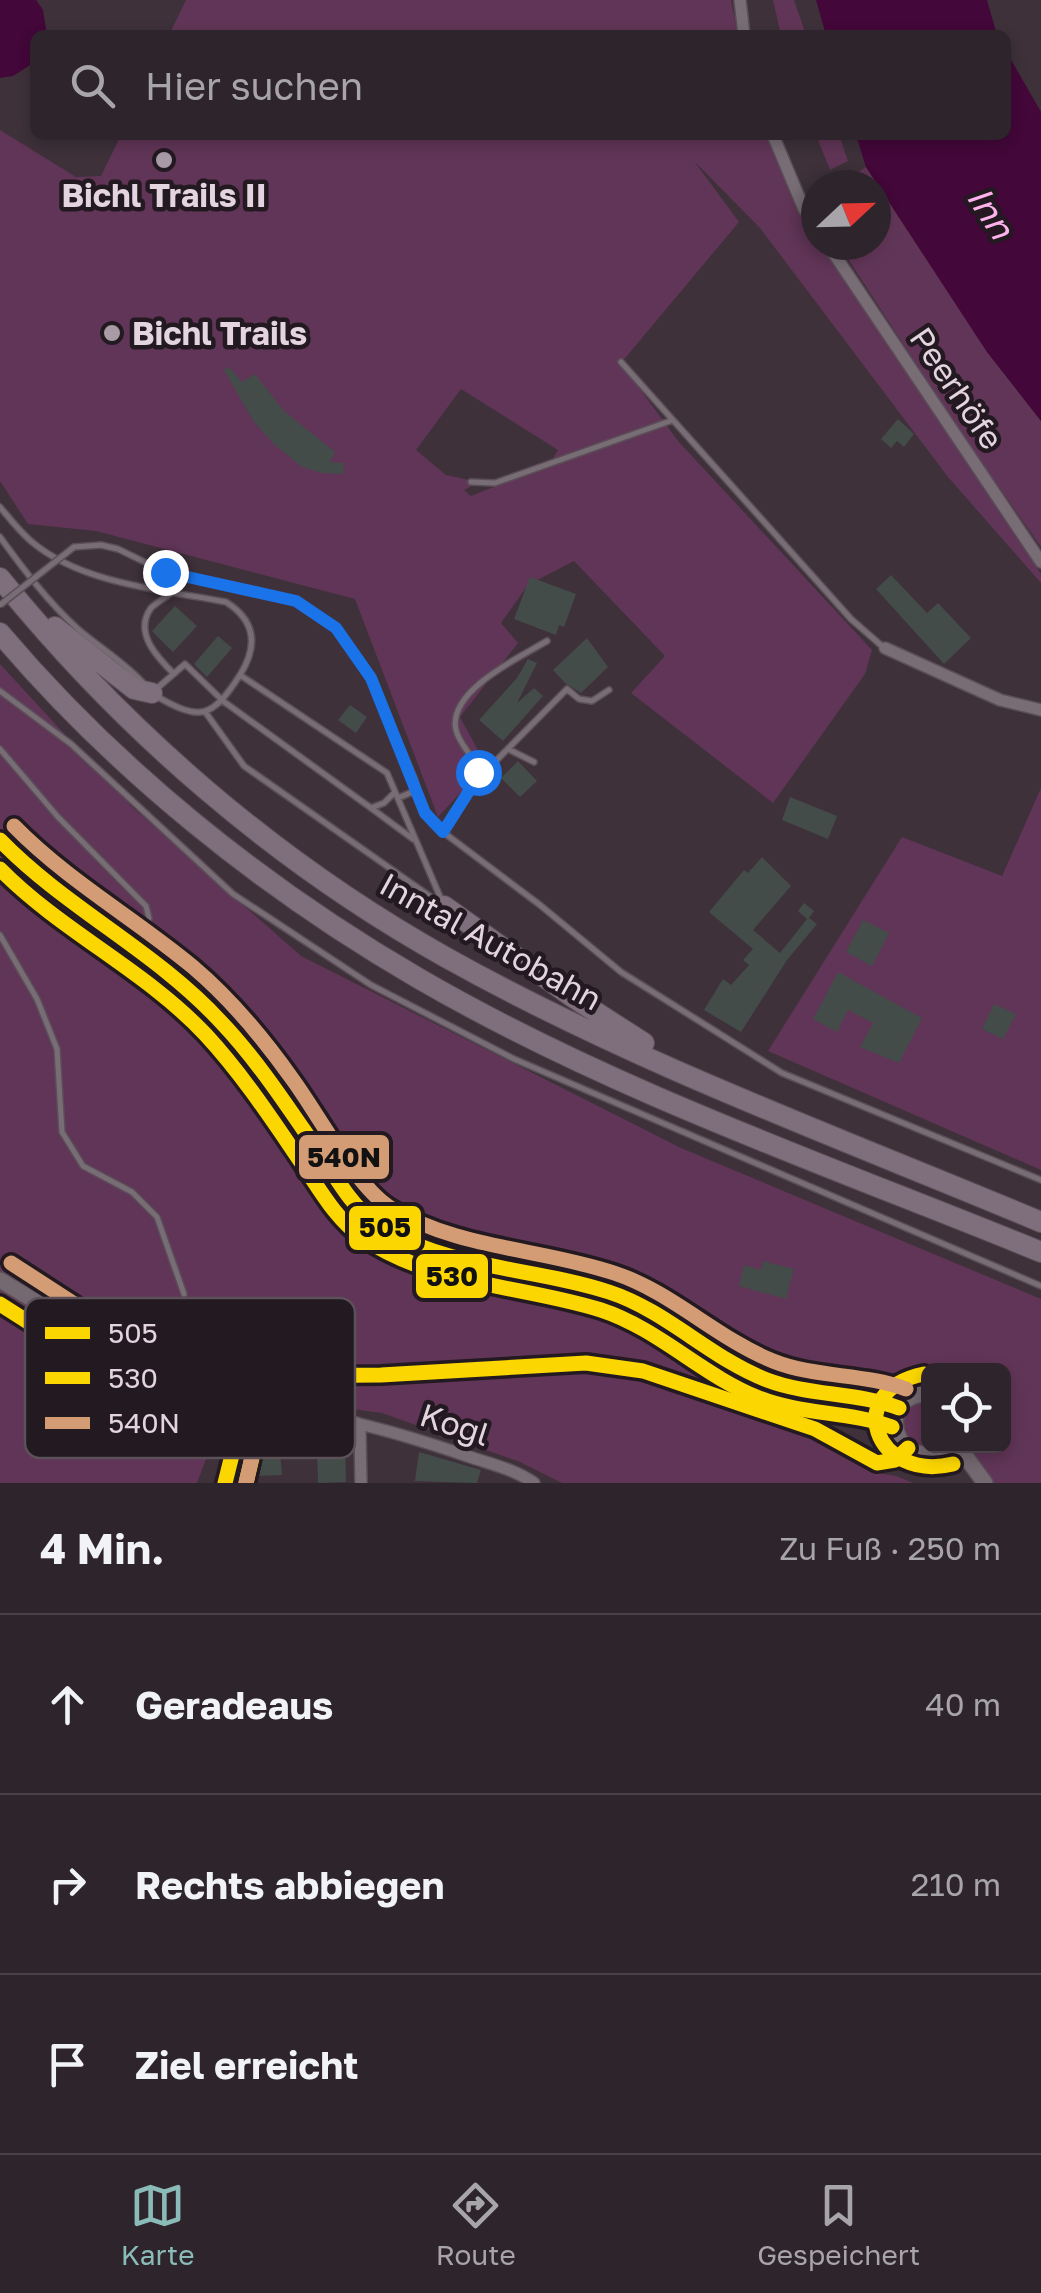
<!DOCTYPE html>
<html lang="de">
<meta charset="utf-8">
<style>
body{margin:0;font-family:"Golos Text",sans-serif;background:#3a3138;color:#f1f3f6}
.controls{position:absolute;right:30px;bottom:30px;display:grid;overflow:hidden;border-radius:15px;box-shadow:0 5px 15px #0003}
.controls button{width:90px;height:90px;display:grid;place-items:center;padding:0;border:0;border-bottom:2px solid #494248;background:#2e252c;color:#f1f3f6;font:50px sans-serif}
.compass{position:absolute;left:801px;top:170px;width:90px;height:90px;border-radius:50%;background:#2e252c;box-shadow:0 5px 15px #0003;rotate:68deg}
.stop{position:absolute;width:30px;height:30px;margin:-22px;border:8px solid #1a73e8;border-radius:50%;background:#fff}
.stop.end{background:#1a73e8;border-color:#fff;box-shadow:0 2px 10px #0008}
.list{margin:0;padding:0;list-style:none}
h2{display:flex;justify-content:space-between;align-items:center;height:130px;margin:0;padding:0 40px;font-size:42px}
h2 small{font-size:32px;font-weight:400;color:#a7a5a9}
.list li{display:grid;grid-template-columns:65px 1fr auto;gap:30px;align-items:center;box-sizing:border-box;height:180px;padding:0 40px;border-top:2px solid #494248}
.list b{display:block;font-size:38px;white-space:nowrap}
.list em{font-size:32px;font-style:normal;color:#a7a5a9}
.icon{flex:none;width:55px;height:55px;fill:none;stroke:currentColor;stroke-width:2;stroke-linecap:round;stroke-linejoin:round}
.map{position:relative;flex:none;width:1041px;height:1483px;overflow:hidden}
.search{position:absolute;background:#2e252c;box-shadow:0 5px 15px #0003;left:30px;right:30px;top:30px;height:110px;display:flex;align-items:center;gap:25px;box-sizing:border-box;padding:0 35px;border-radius:15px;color:#a7a5a9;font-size:38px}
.sheet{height:670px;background:#2e252c}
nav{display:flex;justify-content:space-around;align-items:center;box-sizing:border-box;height:140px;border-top:2px solid #494248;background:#2e252c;font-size:28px;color:#a7a5a9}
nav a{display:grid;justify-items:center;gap:5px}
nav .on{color:#8bbbb9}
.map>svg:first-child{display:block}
.green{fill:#613557;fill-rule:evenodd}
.water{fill:#430739}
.building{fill:#434c48}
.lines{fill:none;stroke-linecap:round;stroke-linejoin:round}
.lane-casing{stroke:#5a4e57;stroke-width:8}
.street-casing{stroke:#5a4e57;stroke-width:14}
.secondary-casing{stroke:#5a4e57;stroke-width:18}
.highway-casing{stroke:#5a4e57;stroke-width:22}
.lane{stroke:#786d75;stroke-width:5}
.street{stroke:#786d75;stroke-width:11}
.secondary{stroke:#746871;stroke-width:15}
.highway{stroke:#7f6e7b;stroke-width:20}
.lane-bridge-casing{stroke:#5a4e57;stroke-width:8;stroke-linecap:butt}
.lane-bridge{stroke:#786d75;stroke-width:5}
.bus-1-casing{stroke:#231920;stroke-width:22}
.bus-2-casing{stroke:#231920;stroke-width:22}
.bus-3-casing{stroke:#231920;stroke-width:22}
.bus-1{stroke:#fcd600;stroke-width:15}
.bus-2{stroke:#fcd600;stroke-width:15}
.bus-3{stroke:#d39c74;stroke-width:15}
.route{stroke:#1a73e8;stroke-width:12}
.poi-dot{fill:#a99ba5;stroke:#231920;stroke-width:4}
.labels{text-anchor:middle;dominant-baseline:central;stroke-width:9;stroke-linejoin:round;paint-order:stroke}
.poi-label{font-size:32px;font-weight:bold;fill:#e3d4df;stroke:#231920}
.street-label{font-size:32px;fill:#e3d4df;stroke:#231920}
.water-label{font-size:35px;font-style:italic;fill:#feb2eb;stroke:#231920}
.key{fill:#231920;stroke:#5d5159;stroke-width:2.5}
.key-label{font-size:28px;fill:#e3d4df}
.line-badge{stroke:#231920;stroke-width:4}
.pale-badge-label{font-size:28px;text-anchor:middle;font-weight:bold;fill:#111}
</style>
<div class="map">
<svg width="1041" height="1483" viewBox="0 0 1041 1483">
<rect width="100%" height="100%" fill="#3e313a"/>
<path class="green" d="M186,0H731L738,35H169Z
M773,0H794L806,35H781Z
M0,130L76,177L101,176L121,135H767L799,211L816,237V245H821L1041,574V583L948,477L760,228L694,161L739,222L621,363L678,441L872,650L865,674L773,803L631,693L665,656L574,561L528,585L501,623L518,643L460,717L486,765L438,817L355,599L96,531L28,524L0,481ZM461,389L558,450L549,465L471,496L464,490L479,482L446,475L416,450Z
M816,135H839L848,161L830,170Z
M866,167L987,352L1041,421V547L961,433L839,245H876V185H839Z
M0,664L131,806L301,956L681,1148L1041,1299V1483H985L958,1446H1004V1370H928L926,1454L896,1432L911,1395L832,1381L790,1408L871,1472L896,1476L913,1483H562L520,1462L382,1413L271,1398L220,1422L197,1483H0Z
M1041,788V1170L768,1051L902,837L1002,876Z"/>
<path class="water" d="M0,0H36L43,10L47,35H35V62L13,76L0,78Z
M816,0H987L997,35H826Z
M1006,51L1041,112V421L987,352L866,167L856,135H1006Z"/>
<path class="building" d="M229,367L242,382L255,374L284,411L335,452L330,462L344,463L343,474L322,473L302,467L274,444L254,422L224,370Z
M898,419L914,434L904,447L897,441L891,448L881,439Z
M891,575L927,613L938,603L971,638L944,664L876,589Z
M530,577L576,594L564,627L559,625L556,635L514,619Z
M175,606L197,626L173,652L152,631Z
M218,636L232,648L207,677L194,664Z
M587,638L608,667L581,693L565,683L553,670Z
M528,659L537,663L517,703L534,688L543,696L503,741L479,720L517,678Z
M350,705L367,717L356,733L338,720Z
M518,761L537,781L520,797L501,778Z
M790,797L837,816L828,839L782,820Z
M762,857L791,886L753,930L780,953L807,919L798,911L804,903L814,911L809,918L817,924L787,960L741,1032L704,1010L723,979L731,985L749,965L743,960L753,949L709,912L744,870L748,873Z
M863,920L889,933L872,966L846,952Z
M838,972L922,1018L899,1063L860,1047L873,1023L848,1010L837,1032L813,1019Z
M994,1004L1016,1014L1003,1039L982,1029Z
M763,1261L794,1269L786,1299L739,1286L744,1265L761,1270Z
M250,1424H278V1434L302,1433L303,1451L280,1452L282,1475L250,1476Z
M345,1443L346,1482L318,1483L317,1444Z
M419,1452L481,1470L477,1483L415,1481Z"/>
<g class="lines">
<g class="lane-casing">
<path id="lane" d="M621,362L851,619L883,647
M471,482L495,483L673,420
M0,507C10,519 20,532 32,542C82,584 163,590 226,602C256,621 258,646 240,675
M0,537C24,570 48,602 78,629C100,648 126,663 145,685
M74,547L101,545L118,549L165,572L297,601L335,628L358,657L371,678L414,778L425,813L443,832L540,905L621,972L782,1073L1041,1180
M172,593C166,597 156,603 151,608C133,633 158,658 174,674
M0,691L71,744L233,894L371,985L514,1059L1041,1286
M154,691L185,664L223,701L371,808L384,803L395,792
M156,696C201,722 212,718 240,675L387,773L441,899
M206,713L244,766L441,904
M0,749L58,817L146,906L149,918L143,947
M508,749L534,762
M479,778L567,689L579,699L592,701L609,690
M398,798L417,790
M371,808L413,839
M443,832L476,780C481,760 460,748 456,730C447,691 520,657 547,641
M0,935L37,999L57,1049L62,1132L83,1166L132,1192L157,1217L184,1294"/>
</g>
<g class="street-casing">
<path id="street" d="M740,0L744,35
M773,135L804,209L816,227
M828,245L1041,562
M885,648L1000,700L1041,710
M237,1410C317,1408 394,1431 470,1457C491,1464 516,1470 534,1483
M357,1423L360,1433L361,1483"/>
</g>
<g class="secondary-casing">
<path id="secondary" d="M0,840C59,907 142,944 205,1005C249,1048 282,1099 316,1148C331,1169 352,1205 372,1220C439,1268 532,1267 609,1292C667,1311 711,1358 767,1380C810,1397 857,1389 899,1408
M0,1280L45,1307L112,1355L162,1372L381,1375L586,1363L643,1371L815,1429L877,1463L895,1460L908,1448
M928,1394C871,1394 897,1479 945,1446
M958,1446L985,1483
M225,1483L236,1439V1376"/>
</g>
<g class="highway-casing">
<path id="highway" d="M0,578C123,730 275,862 447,958C637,1064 841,1138 1041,1222
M55,627L134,689L152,693
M0,633C116,770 263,888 418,978C612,1091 833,1167 1041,1252
M444,906L571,996L644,1043"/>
</g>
<use href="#lane" class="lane"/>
<use href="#street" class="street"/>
<use href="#secondary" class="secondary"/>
<use href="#highway" class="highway"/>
<g class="lane-bridge-casing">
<path id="lane-bridge" d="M0,605L74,547"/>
</g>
<use href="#lane-bridge" class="lane-bridge"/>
<g class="bus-1-casing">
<path id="bus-1" d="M0,840C67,909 156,951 221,1022C259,1062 289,1109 321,1155C336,1177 350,1204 372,1220C440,1270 531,1266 609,1292C667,1311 710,1358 767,1380C809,1396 856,1392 899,1408
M236,1376L381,1375L586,1363L643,1371L815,1429L877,1463L895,1460L908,1448
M225,1483L236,1439V1376"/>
</g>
<g class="bus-2-casing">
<path id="bus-2" d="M0,869C62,932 145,970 206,1035C242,1074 271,1118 301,1162C319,1188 336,1220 363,1238C434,1286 521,1285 601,1310C659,1329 703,1376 759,1398C802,1415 849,1411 892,1427
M0,1304L116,1378L159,1392L235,1396
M924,1374C841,1391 875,1483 953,1464
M246,1483L256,1441V1376"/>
</g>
<g class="bus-3-casing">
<path id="bus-3" d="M14,826C68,881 134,918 193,967C232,1000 264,1039 293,1080C318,1114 356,1186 389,1207C457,1249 539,1248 614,1273C672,1292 716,1338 773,1361C815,1378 863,1373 906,1389
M11,1263L133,1342L166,1352L239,1356C272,1369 253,1455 246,1483"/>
</g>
<use href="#bus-1" class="bus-1"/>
<use href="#bus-2" class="bus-2"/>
<use href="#bus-3" class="bus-3"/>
</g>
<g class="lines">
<path class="route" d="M165,572L296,601L336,628L371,678L425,813L443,832L476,780L478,772"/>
</g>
<g class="poi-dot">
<circle cx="164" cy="160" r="10"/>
<circle cx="112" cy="333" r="10"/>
</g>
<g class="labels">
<g class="poi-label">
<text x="164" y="195">Bichl Trails II</text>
<text x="132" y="333" text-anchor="start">Bichl Trails</text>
</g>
<g class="street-label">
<text transform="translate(957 388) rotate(56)">Peerhöfe</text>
<text transform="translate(491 941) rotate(29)">Inntal Autobahn</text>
<text transform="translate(455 1424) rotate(18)">Kogl</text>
</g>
<g class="water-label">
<text transform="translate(991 212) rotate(57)">Inn</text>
</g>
</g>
<rect x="25" y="1298" width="330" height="160" rx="15" class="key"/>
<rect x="45" y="1327" width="45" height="12" fill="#fcd600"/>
<rect x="45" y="1372" width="45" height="12" fill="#fcd600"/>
<rect x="45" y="1417" width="45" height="12" fill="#d39c74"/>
<g class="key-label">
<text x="108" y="1343">505</text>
<text x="108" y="1388">530</text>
<text x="108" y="1433">540N</text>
</g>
<g class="line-badge">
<rect x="297" y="1133" width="94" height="48" rx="10" fill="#d39c74"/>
<rect x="347" y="1204" width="76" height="48" rx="10" fill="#fcd600"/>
<rect x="414" y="1252" width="76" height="48" rx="10" fill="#fcd600"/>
</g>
<g class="pale-badge-label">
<text x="344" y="1167">540N</text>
<text x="385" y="1237">505</text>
<text x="452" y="1286">530</text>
</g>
</svg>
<div class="controls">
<button><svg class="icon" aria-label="locate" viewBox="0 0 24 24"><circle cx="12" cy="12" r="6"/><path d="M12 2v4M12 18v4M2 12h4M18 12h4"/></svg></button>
</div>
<svg class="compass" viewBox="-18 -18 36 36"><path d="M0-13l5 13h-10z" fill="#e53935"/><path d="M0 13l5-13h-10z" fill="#a7a5a9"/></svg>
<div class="stop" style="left:478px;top:772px"></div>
<div class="stop end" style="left:165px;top:572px"></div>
<div class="search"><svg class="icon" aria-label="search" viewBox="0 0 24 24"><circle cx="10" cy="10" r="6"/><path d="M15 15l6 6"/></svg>Hier suchen</div>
</div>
<section class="sheet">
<h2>4 Min.<small>Zu Fuß · 250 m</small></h2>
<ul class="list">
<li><svg class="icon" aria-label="ahead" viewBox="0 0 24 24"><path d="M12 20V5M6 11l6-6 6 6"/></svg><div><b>Geradeaus</b></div><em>40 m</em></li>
<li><svg class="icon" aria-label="right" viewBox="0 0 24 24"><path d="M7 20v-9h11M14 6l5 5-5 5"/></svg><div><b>Rechts abbiegen</b></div><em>210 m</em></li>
<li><svg class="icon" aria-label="arrive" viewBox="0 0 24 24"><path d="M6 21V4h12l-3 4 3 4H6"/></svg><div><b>Ziel erreicht</b></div></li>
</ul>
</section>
<nav>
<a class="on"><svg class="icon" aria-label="map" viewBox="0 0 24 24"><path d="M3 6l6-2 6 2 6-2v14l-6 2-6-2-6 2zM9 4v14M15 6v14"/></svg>Karte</a>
<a><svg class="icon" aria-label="directions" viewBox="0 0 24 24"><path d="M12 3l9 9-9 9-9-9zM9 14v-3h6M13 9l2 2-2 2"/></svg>Route</a>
<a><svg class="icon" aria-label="saved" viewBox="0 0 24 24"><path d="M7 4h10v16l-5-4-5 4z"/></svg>Gespeichert</a>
</nav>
